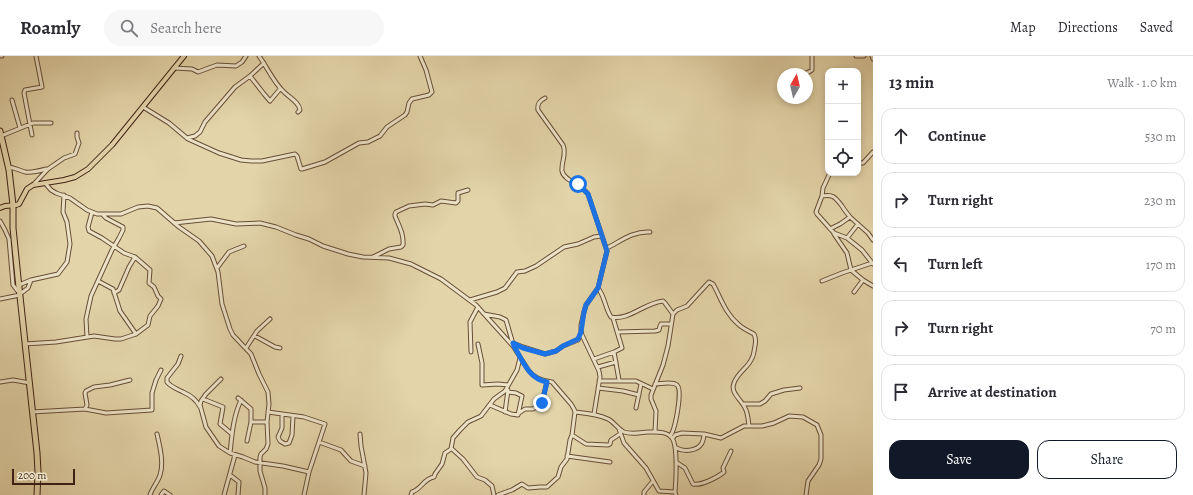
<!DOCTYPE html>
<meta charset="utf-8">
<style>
body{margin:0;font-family:Alegreya,serif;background:#f7f7f7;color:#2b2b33}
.controls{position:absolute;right:12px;top:12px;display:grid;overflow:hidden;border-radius:8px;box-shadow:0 2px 6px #0003}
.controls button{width:36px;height:36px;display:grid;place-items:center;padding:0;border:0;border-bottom:1px solid #e1e1e2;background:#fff;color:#2b2b33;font:20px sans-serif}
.compass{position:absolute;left:777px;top:12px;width:36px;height:36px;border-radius:50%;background:#fff;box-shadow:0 2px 6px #0003;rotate:8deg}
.scale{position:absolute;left:12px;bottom:10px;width:63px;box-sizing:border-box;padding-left:4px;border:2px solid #3f2213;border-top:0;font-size:11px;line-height:14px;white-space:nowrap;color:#3f2213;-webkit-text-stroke:3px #ede3c7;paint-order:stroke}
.stop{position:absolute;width:12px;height:12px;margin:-9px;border:3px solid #1a73e8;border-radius:50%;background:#fff}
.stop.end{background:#1a73e8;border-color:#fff;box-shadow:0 1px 4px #0008}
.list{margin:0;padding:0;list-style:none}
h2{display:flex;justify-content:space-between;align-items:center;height:52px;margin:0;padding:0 16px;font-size:17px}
h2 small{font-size:13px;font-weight:400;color:#7c7c81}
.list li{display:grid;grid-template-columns:26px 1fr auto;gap:12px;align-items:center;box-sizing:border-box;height:56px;margin:0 8px 8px;padding:0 8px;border:1px solid #e1e1e2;border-radius:12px}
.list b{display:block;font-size:15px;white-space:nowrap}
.list em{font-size:13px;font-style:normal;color:#7c7c81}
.actions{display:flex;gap:8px;padding:12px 16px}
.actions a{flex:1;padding:9px 0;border:1px solid #111827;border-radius:12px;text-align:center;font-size:14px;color:#111827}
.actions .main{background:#111827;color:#fff}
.icon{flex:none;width:22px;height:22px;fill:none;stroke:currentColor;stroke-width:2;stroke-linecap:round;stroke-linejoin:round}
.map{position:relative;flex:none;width:873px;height:439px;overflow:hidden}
header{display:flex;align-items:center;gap:24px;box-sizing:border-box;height:56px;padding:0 20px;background:#fff;border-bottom:1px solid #e1e1e2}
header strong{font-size:19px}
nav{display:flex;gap:22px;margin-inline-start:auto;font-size:14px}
.search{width:280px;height:36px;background:#f7f7f7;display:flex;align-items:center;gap:10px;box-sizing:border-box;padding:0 14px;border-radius:22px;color:#7c7c81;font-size:15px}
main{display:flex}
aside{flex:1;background:#fff}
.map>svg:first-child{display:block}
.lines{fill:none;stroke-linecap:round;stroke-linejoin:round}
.minor-casing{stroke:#684e38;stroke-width:5}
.major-casing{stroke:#3f2213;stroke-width:6}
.highway-casing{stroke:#3f2213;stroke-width:7}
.minor{stroke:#ede3c7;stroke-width:3}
.major{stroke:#e3d4a9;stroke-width:4}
.highway{stroke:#e3d4a9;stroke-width:5}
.route{stroke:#1a73e8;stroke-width:5}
</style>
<header>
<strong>Roamly</strong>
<div class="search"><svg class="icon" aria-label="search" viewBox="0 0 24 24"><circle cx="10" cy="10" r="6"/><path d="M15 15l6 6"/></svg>Search here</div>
<nav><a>Map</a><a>Directions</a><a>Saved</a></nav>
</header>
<main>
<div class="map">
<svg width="873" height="439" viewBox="0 0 873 439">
<rect width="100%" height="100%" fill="#e3d4a9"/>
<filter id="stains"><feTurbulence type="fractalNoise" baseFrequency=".005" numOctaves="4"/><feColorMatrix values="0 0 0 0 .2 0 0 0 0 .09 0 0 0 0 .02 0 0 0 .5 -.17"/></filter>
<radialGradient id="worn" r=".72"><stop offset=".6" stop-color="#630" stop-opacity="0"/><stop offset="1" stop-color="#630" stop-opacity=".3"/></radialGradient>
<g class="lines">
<g class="minor-casing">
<path id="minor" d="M0,0H2
M259,0C267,11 274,27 284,36C290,42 299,46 300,54L298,56
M856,0H864
M872,0L873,3
M174,12L192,13L198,16L217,9L236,10L242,6L246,0
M797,17H807L812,14V0
M250,20L264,38L270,45L280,33
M545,42C539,45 537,48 538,54L563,89C567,98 561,106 562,115C564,125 581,128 588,138L607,195L598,232L586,249L584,256L581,269V275L582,279L599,315L600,321L594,358
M12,44L20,72
M143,51L169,67L188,83L219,97L241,104L251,105H262L295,98L297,100L301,113H302L325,106L359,87L368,86L380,80L387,71L405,59L407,56L409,47L412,43L429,39L432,36L426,14L420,0
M32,79L24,37L25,34L42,31L36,0
M1,80L33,67H51
M187,82L195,80L200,76L205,66L235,31L250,20L264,7
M858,107H863L873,96
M9,111C15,112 19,114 25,116C32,117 39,115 46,113
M830,117L823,132L822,140L816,156L817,158L834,177L847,182L862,194L873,208
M45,127L51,134L56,137L70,142L87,154L97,158H121L138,151L148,150L157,152L179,171L199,185L212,200L218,216L222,248L230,273L233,279L251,298L259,318L268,336L269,348L267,366L268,388L266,393L261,398L260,401V415L265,432V439
M33,129L48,113L64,102L75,98L79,87L77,81V77
M822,140C833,138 835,141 842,150C844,154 847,157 850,161
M0,165L5,174L9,183L13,229L20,238L28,232L31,224
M174,167L211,163L236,168L260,167L276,171L296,179L309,183L323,190L348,198L363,201L389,202L411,208L441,223L476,249L513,290L529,315C535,323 543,325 552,326L571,348L574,353L575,356L572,379L570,384L567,403L561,411L558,421L547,431H540L528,432L522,428L512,434L498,439
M830,173L840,168L850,161L868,177L873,184
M834,178L847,197L851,214L863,224L873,230
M847,182L858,168
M607,192C621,185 633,175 650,176
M373,201L389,193L401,191L403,189C404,178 399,170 395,160V158L396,156L409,150L425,148L433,149L441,145L456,147L458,145V137L468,134
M217,212L229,196L244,190
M98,225L113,233L120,255L136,278
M822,225L842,217L872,207
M19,229L31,224L58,218L67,206L70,188L67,166L63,156L64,139
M598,232C605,241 605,252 611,261C629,265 644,247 663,245L665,247L673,258
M854,236L863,224
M114,237L119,234L129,211L135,201
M0,243L20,239
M470,244L497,236L505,232L517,216L525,215L536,210L564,191L578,188L594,181L601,180
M484,258L500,261L506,264L513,288
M618,276L655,275L659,274L660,270L661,268H671
M255,280L275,291L280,292
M87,281L86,263L91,240L112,194L119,182L123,174V171L106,162L103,159
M513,287L523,291L545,298L556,295L563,290L578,284L581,277
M25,288L56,286L94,280L115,283H121L136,278L148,269L150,260L158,250L161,243L158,240L154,231L149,227L150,214L135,201L124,197L102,182L89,175L88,171L92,156
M478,288L482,307V329L498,328L508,329
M246,292L257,275L270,263
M471,296L470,266L478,251
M614,296L619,324
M181,300L178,308L167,322V326C171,331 177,333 183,336C190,339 197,345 200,351
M594,303L614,296L622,292L613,262
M598,311L616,306
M221,323L206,338L201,345L200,349L206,371L219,390L230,397L243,401L255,406L283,410L309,416
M599,325H636L653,333
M0,326L13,324L30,327
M655,328C661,328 672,325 677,329C683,334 675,375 670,380
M598,332L623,335L639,339
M238,342L251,353V366
M203,343L223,351L220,368L232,378
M743,348H760L765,345L771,338L784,334L800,332
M490,349L511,358L518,359L522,340L516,337L508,336
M636,352L641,328
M85,353L87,349L85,337L86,335L94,331L110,329L130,324
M32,356L85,353L106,357L152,354V337L156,324L161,314
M268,356L304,361L325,368L309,416L304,439
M505,356L508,334
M575,356C585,357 598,358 608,363C614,366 618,373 624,376C633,379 640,376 649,376C656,376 667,375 672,382C678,390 676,425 675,436L676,439
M519,357L525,353H533L542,347L547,325
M282,358V372L278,381L280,385L285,388L289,387L292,379L293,360
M619,373L624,387L646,412L659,435L675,436
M655,376L656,355L651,343V339L663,309L668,290L673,258L677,254L687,250L709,226L713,228C721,242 725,257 738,268C742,272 748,275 754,278C756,282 756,285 755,290C754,294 754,299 752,302C749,311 738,316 734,327C730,337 741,343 745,352C748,357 748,363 749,370
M360,378L361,390L366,417L364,439
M572,379L586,388L608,389L610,388L611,384L620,378
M673,382L675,379L682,377L704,378L721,382L744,370H762L774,367L789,360L803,361L817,369L821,379V403L819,409L808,425L806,439
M247,385L251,366H267
M319,386L341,394L351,405L365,410
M675,391C682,396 697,396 702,387C703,385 704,381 704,378
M452,393L463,403L477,421L485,424L492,430L494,439
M230,397C232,379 233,361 241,344
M567,400L610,406
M676,406L685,412L693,428C701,430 718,421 724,416L723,412L731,395
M230,419L239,426L238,439
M150,439C152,432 158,426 160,419C164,407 160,391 157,378
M161,439L164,435L170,439
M224,439L235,399
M411,439L412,436C422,433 423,423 434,421L435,418L442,408L445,397L451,393L453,382L460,374L468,366L481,360L494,343L505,335L517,314L520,302
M644,439V436L653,425"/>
</g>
<g class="major-casing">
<path id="major" d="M0,152L5,150L16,149L19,148L27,133L33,129L64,124L75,121L88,113L112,89L184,0"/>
</g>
<g class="highway-casing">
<path id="highway" d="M0,75L9,114L13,149V172L18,222L37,397L38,416L37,439"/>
</g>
<use href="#minor" class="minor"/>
<use href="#major" class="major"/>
<use href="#highway" class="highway"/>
</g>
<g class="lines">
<path class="route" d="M542,347L547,326C529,323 522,304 514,290L513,287L523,292L545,298L556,295L563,290L578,283L581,276L584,256L586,249L598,232L607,195L588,138L578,128"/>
</g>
<rect width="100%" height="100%" filter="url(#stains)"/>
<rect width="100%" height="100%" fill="url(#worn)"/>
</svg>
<div class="controls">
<button>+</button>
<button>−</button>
<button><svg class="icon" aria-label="locate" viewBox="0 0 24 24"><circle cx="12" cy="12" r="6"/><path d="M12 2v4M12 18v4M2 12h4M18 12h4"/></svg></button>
</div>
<svg class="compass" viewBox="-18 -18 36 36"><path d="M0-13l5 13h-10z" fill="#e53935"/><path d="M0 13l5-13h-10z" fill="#7c7c81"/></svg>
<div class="scale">200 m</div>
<div class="stop" style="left:578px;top:128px"></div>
<div class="stop end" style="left:542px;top:347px"></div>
</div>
<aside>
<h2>13 min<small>Walk · 1.0 km</small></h2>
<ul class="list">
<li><svg class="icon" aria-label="ahead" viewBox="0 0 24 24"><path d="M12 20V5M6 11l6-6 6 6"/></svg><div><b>Continue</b></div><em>530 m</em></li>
<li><svg class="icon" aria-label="right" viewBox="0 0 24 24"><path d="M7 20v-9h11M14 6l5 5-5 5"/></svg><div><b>Turn right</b></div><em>230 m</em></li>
<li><svg class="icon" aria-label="left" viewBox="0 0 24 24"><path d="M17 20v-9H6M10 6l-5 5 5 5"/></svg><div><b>Turn left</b></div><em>170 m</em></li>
<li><svg class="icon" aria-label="right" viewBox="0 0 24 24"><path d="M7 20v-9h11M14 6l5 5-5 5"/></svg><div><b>Turn right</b></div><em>70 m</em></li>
<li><svg class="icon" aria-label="arrive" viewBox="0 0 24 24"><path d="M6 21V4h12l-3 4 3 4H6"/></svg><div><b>Arrive at destination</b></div></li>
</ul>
<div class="actions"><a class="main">Save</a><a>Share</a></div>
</aside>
</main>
